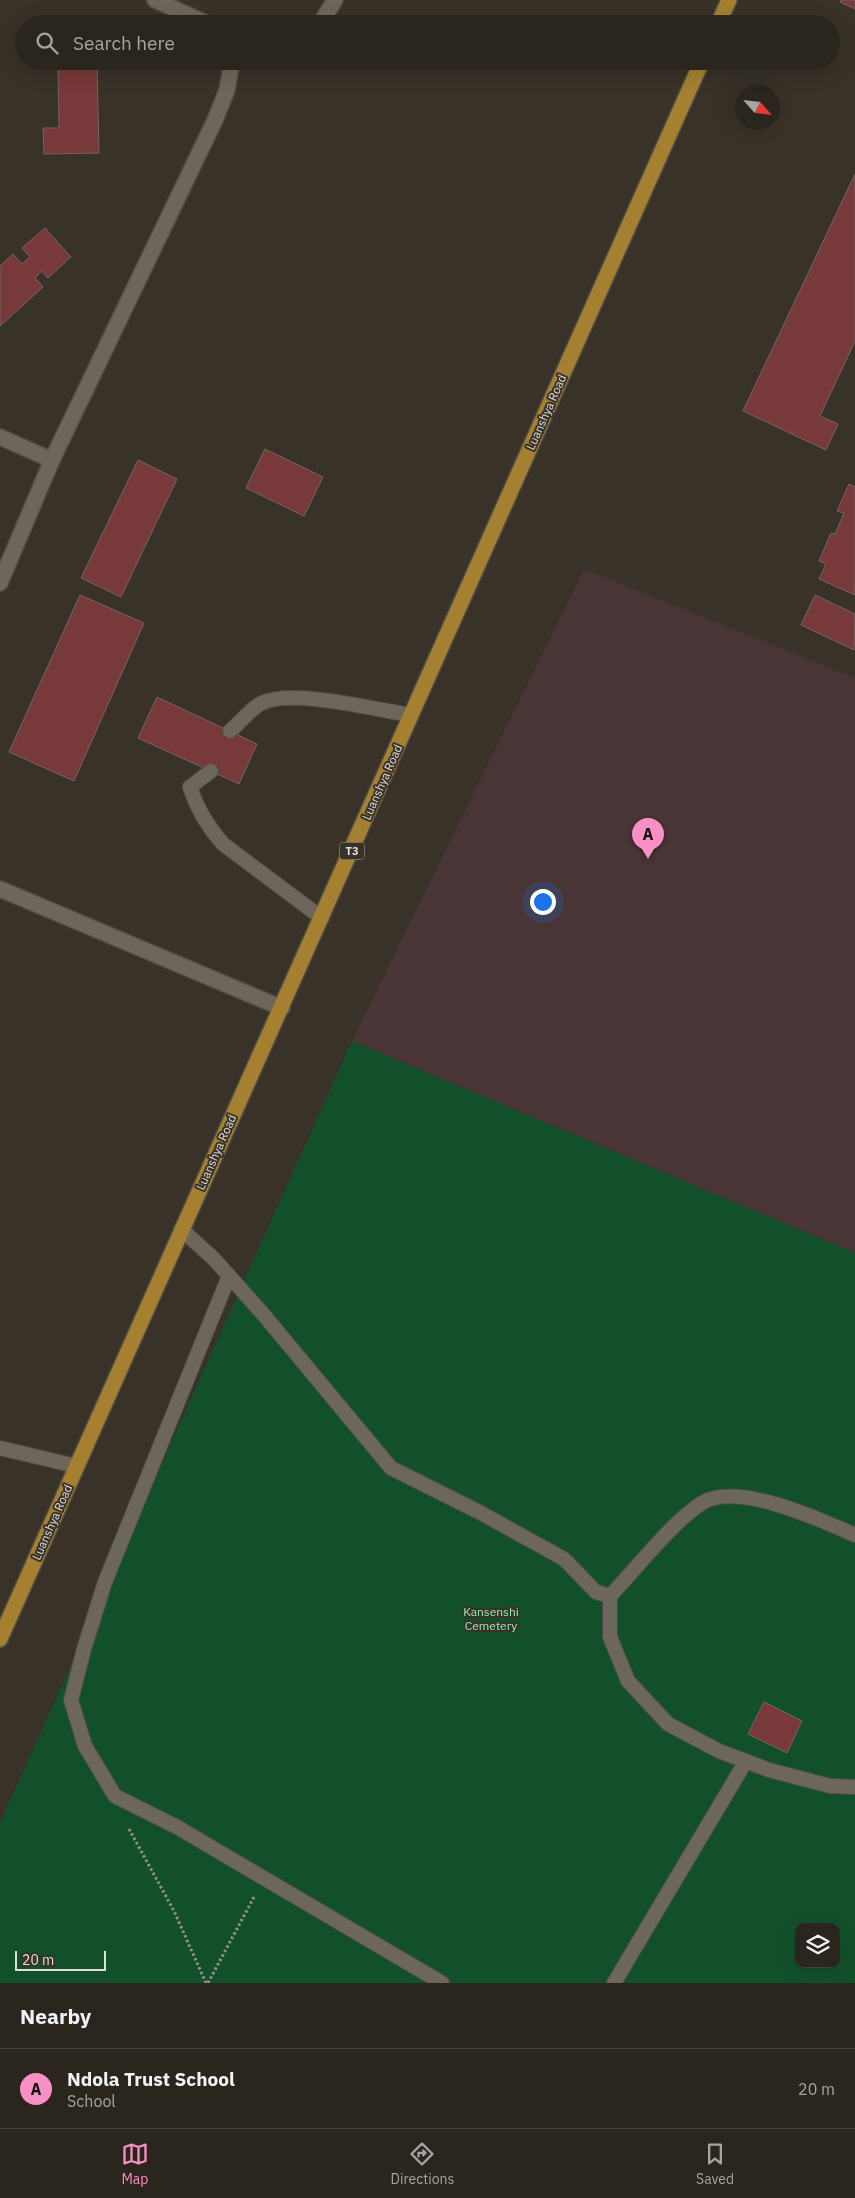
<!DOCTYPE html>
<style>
body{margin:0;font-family:"IBM Plex Sans",sans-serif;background:#322e27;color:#f1f3f6}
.controls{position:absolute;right:15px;bottom:15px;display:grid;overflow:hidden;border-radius:10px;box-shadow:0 5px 20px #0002}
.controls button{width:45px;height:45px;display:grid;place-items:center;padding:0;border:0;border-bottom:1px solid #46433c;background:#2a261e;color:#f1f3f6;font:25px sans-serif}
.compass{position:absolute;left:735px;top:85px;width:45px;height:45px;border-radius:50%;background:#2a261e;box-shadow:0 5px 20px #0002;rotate:117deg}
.scale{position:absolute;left:15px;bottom:12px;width:91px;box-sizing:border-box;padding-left:5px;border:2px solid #e2ded8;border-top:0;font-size:14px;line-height:18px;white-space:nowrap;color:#e2ded8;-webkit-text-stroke:4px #383228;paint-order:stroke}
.you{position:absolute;left:542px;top:901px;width:18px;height:18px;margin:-12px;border:4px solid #fff;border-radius:50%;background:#1a73e8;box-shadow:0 0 0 8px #1a73e833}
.badge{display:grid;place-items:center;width:32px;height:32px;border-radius:50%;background:#fa8fc6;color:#111;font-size:16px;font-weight:700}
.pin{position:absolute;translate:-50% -41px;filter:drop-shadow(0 1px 2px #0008)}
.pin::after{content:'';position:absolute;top:26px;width:18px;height:15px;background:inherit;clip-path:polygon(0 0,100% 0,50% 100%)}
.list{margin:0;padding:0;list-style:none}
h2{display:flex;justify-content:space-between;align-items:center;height:65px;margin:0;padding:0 20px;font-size:21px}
h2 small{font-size:16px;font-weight:400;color:#a5a5a4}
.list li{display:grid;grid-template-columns:32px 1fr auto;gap:15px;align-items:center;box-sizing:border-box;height:80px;padding:0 20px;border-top:1px solid #46433c}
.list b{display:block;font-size:19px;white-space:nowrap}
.list p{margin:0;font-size:16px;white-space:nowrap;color:#a5a5a4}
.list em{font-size:16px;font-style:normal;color:#a5a5a4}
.icon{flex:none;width:28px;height:28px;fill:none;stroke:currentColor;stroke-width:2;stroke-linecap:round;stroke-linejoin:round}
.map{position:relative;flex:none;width:855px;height:1983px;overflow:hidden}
.search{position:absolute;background:#2a261e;box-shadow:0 5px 20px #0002;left:15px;right:15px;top:15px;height:55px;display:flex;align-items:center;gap:12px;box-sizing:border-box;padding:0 18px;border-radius:28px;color:#a5a5a4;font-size:19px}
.sheet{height:145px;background:#2a261e}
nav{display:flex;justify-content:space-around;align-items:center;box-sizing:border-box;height:70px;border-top:1px solid #46433c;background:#2a261e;font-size:14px;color:#a5a5a4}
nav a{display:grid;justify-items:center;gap:2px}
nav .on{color:#fa8fc6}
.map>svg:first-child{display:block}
.education{fill:#493535}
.green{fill:#12502c;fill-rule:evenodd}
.building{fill:#773939;stroke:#746565}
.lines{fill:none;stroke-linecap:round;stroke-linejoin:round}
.service-casing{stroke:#524d45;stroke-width:16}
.minor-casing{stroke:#524d45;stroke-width:18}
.trunk-casing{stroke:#524d45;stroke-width:18}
.path{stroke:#948f87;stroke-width:3;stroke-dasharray:2.5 2.5;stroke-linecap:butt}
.service{stroke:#6d675b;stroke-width:14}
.minor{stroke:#6d675b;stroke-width:15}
.trunk{stroke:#a48030;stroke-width:15}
.labels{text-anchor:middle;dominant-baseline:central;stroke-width:4;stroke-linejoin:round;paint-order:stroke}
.shield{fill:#383228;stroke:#afaaa3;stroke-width:1}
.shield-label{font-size:11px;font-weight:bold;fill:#e2ded8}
.street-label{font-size:12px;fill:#e2ded8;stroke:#383228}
.park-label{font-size:12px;fill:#99efb5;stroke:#383228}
</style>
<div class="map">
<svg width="855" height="1983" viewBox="0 0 855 1983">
<rect width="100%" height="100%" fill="#383228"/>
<path class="education" d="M584,569L855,678V1253L352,1041Z"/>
<path class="green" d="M352,1041L855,1253V1983H0V1823ZM799,1927H836V1964H799Z"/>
<path class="building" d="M841,0H855V9L840,2Z
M97,63L99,153L44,154L43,128H59L58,64Z
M855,174V341L820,416L838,424L826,450L743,411Z
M45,228L71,257L48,278L42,271L35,278L43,287L0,326V266L13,254L22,264L30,257L22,248Z
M265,449L323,477L304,516L246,488Z
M138,460L177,479L121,597L81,578Z
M849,484L855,487V595L819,579L826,564L819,561L831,533L835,534L844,513L837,511Z
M80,595L144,623L74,781L9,752Z
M815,595L855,614L854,650L801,625Z
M157,697L257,744L239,784L138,738Z
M764,1702L802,1721L787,1753L748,1734Z"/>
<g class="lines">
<g class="service-casing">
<path id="service" d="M230,731C239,724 252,707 262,703C292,688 376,710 411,715
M211,771L190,787C197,809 208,827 223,844L322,918
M181,1229L214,1259L263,1314L391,1468L481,1513L564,1559L596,1592L610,1596
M229,1276L105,1582L84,1649L71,1700L85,1746L115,1796L177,1827L442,1983
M0,1448L76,1466
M855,1535C821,1520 737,1481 702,1503C671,1523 637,1568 610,1596V1637L628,1681L668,1724L719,1751L769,1770L830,1786L855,1787
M614,1983L746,1761"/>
</g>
<g class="minor-casing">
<path id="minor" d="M155,0L208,24
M320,24L335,0
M0,437L52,460
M0,583L52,460L215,120L227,90L232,61
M0,889L282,1008"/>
</g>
<g class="trunk-casing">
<path id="trunk" d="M718,24L729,0
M0,1639L702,61"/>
</g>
<path class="path" d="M129,1829L174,1911L206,1983
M208,1983L254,1897"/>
<use href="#service" class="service"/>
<use href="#minor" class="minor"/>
<use href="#trunk" class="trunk"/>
</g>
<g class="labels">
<rect class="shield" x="339.5" y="842.5" width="25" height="17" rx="4"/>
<g class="shield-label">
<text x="352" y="851">T3</text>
</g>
<g class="street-label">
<text transform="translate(546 412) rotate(-66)">Luanshya Road</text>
<text transform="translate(382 782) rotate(-66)">Luanshya Road</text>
<text transform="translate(216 1152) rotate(-66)">Luanshya Road</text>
<text transform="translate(52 1522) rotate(-66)">Luanshya Road</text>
</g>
<g class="park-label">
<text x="491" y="1611">Kansenshi<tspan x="491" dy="14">Cemetery</tspan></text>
</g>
</g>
</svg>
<div class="controls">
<button><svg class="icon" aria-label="layers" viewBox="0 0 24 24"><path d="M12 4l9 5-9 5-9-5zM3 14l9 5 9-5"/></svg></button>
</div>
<svg class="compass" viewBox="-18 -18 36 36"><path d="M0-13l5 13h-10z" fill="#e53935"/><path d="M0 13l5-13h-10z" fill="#a5a5a4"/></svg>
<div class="scale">20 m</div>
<div class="you"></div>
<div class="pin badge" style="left:648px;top:859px">A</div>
<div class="search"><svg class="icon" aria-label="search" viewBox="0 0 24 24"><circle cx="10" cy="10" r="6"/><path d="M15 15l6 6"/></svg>Search here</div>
</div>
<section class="sheet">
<h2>Nearby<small></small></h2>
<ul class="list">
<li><span class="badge">A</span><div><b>Ndola Trust School</b><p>School</p></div><em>20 m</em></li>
</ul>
</section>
<nav>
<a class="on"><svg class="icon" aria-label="map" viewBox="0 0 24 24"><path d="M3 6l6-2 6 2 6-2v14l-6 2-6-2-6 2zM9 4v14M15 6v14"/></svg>Map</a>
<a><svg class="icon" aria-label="directions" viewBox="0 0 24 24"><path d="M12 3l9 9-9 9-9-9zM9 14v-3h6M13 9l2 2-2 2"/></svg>Directions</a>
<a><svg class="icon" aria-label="saved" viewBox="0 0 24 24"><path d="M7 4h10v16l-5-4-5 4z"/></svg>Saved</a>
</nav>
